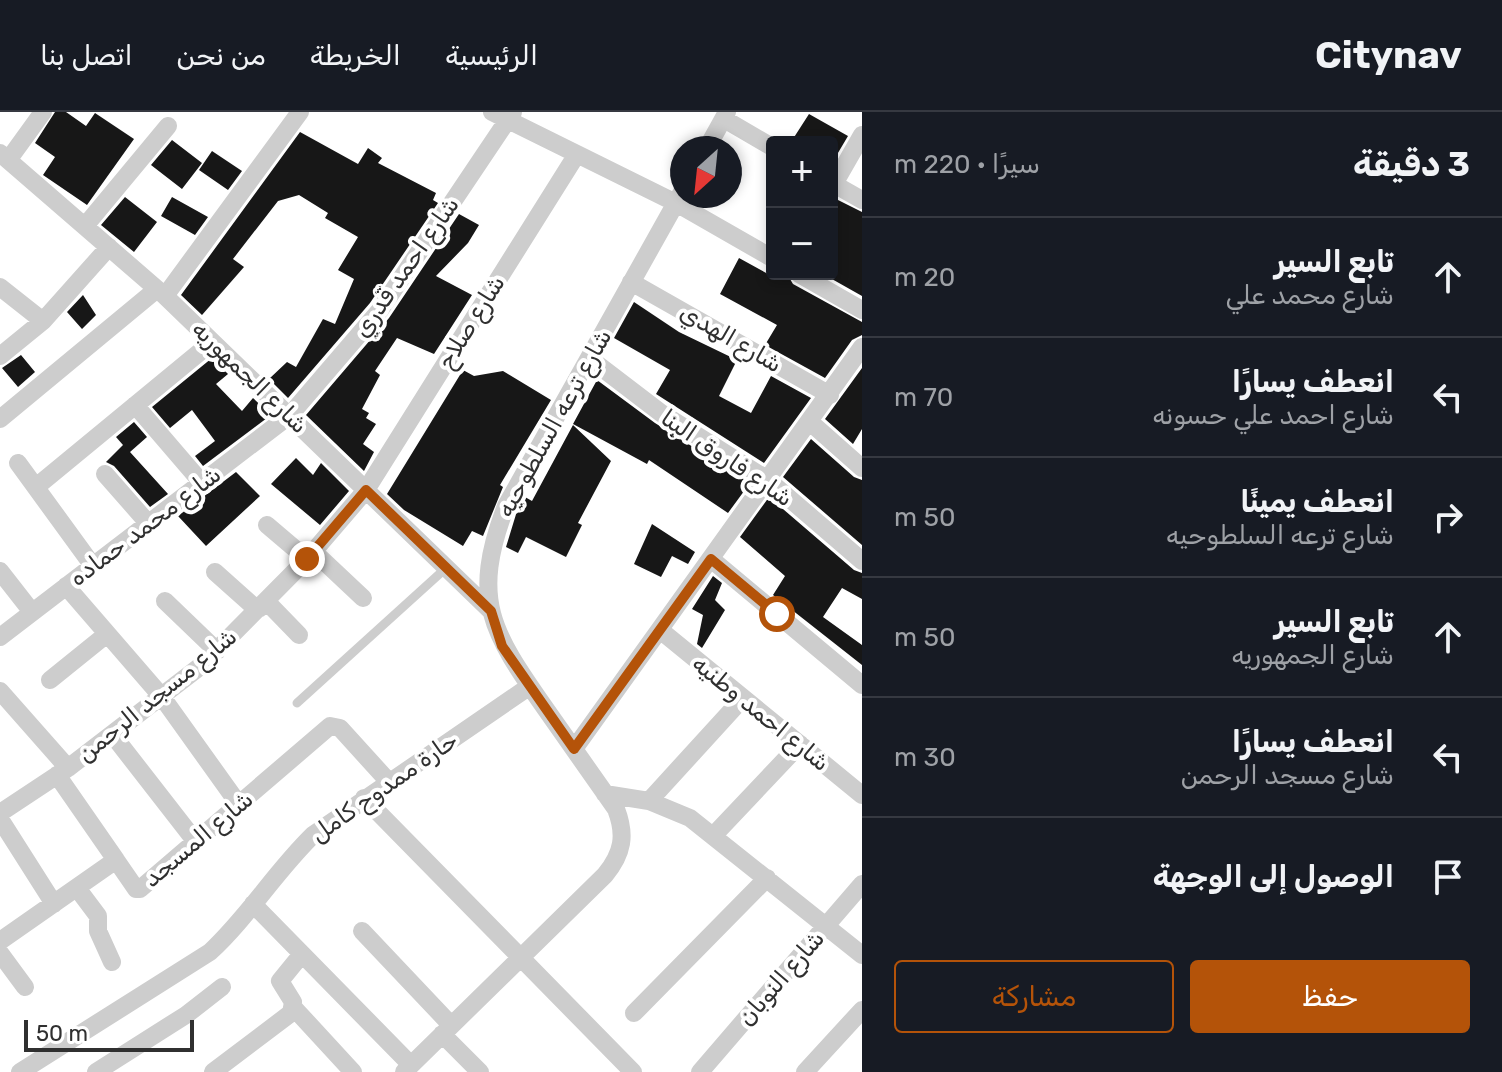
<!DOCTYPE html>
<html lang="ar">
<meta charset="utf-8">
<style>
body{margin:0;font-family:Rubik,Vazirmatn,sans-serif;background:#242831;color:#f1f3f6;direction:rtl}
.controls{position:absolute;right:24px;top:24px;display:grid;overflow:hidden;border-radius:8px;box-shadow:0 4px 12px #0003}
.controls button{width:72px;height:72px;display:grid;place-items:center;padding:0;border:0;border-bottom:2px solid #363941;background:#171b24;color:#f1f3f6;font:40px sans-serif}
.compass{position:absolute;left:670px;top:24px;width:72px;height:72px;border-radius:50%;background:#171b24;box-shadow:0 4px 12px #0003;rotate:207deg}
.scale{position:absolute;left:24px;bottom:20px;width:170px;box-sizing:border-box;padding-left:8px;border:4px solid #303030;border-top:0;font-size:22px;line-height:28px;white-space:nowrap;color:#303030;-webkit-text-stroke:6px #fff;paint-order:stroke}
.stop{position:absolute;width:24px;height:24px;margin:-18px;border:6px solid #b45309;border-radius:50%;background:#fff}
.stop.end{background:#b45309;border-color:#fff;box-shadow:0 2px 8px #0008}
.list{margin:0;padding:0;list-style:none}
h2{display:flex;justify-content:space-between;align-items:center;height:104px;margin:0;padding:0 32px;font-size:34px}
h2 small{font-size:26px;font-weight:400;color:#9ea1a6}
.list li{display:grid;grid-template-columns:52px 1fr auto;gap:24px;align-items:center;box-sizing:border-box;height:120px;padding:0 32px;border-top:2px solid #363941}
.list b{display:block;font-size:30px;white-space:nowrap}
.list p{margin:0;font-size:26px;white-space:nowrap;color:#9ea1a6}
.list em{font-size:26px;font-style:normal;color:#9ea1a6}
.actions{display:flex;gap:16px;padding:24px 32px}
.actions a{flex:1;padding:18px 0;border:2px solid #b45309;border-radius:8px;text-align:center;font-size:28px;color:#b45309}
.actions .main{background:#b45309;color:#fff}
.icon{flex:none;width:44px;height:44px;fill:none;stroke:currentColor;stroke-width:2;stroke-linecap:round;stroke-linejoin:round}
.map{position:relative;flex:none;width:862px;height:960px;overflow:hidden;direction:ltr}
header{display:flex;align-items:center;gap:48px;box-sizing:border-box;height:112px;padding:0 40px;background:#171b24;border-bottom:2px solid #363941}
header strong{font-size:38px}
nav{display:flex;gap:44px;margin-inline-start:auto;font-size:28px}
main{display:flex}
aside{flex:1;background:#171b24}
.map>svg:first-child{display:block}
.building{fill:#171717}
.lines{fill:none;stroke-linecap:round;stroke-linejoin:round}
.service{stroke:#cdcdcd;stroke-width:9}
.minor{stroke:#cdcdcd;stroke-width:18}
.route{stroke:#b45309;stroke-width:10}
.labels{text-anchor:middle;dominant-baseline:central;stroke-width:8;stroke-linejoin:round;paint-order:stroke}
.street-label{font-size:24px;fill:#303030;stroke:#fff}
</style>
<header>
<strong>Citynav</strong>
<nav><a>الرئيسية</a><a>الخريطة</a><a>من نحن</a><a>اتصل بنا</a></nav>
</header>
<main>
<aside>
<h2>3 دقيقة<small>سيرًا · 220 m</small></h2>
<ul class="list">
<li><svg class="icon" aria-label="ahead" viewBox="0 0 24 24"><path d="M12 20V5M6 11l6-6 6 6"/></svg><div><b>تابع السير</b><p>شارع محمد علي</p></div><em>20 m</em></li>
<li><svg class="icon" aria-label="left" viewBox="0 0 24 24"><path d="M17 20v-9H6M10 6l-5 5 5 5"/></svg><div><b>انعطف يسارًا</b><p>شارع احمد علي حسونه</p></div><em>70 m</em></li>
<li><svg class="icon" aria-label="right" viewBox="0 0 24 24"><path d="M7 20v-9h11M14 6l5 5-5 5"/></svg><div><b>انعطف يمينًا</b><p>شارع ترعه السلطوحيه</p></div><em>50 m</em></li>
<li><svg class="icon" aria-label="ahead" viewBox="0 0 24 24"><path d="M12 20V5M6 11l6-6 6 6"/></svg><div><b>تابع السير</b><p>شارع الجمهوريه</p></div><em>50 m</em></li>
<li><svg class="icon" aria-label="left" viewBox="0 0 24 24"><path d="M17 20v-9H6M10 6l-5 5 5 5"/></svg><div><b>انعطف يسارًا</b><p>شارع مسجد الرحمن</p></div><em>30 m</em></li>
<li><svg class="icon" aria-label="arrive" viewBox="0 0 24 24"><path d="M6 21V4h12l-3 4 3 4H6"/></svg><div><b>الوصول إلى الوجهة</b></div></li>
</ul>
<div class="actions"><a class="main">حفظ</a><a>مشاركة</a></div>
</aside>
<div class="map">
<svg width="862" height="960" viewBox="0 0 862 960">
<rect width="100%" height="100%" fill="#fff"/>
<path class="building" d="M55,0H66L86,14L95,1L134,27L87,93L43,63L55,45L35,31Z
M809,2L848,24L832,51V30H791Z
M300,20L358,52L368,36L382,46L378,51L436,81L433,88L438,91L370,191L288,286L269,267L287,250L296,255L323,207L335,212L354,167L338,158L358,125L325,106L328,101L299,83L278,89L233,147L244,155L202,203L181,183Z
M172,28L202,51L182,77L151,53Z
M212,39L242,59L228,78L199,58Z
M125,85L157,110L134,140L101,113Z
M172,85L208,105L195,123L161,104Z
M832,85L862,100V184L823,162H832Z
M459,102L479,113L468,131L436,164L472,183L434,242L397,226L375,259L380,263L362,297L369,301L366,306L376,312L363,332L374,340L364,359L306,303L389,206Z
M739,146L768,162H787L793,172L862,210V223L852,228L825,266L765,233L777,213L720,182Z
M83,183L96,203L82,217L67,200Z
M634,190L679,220L737,248L719,284L751,301L771,264L811,286L764,351L656,282L670,258L614,226Z
M21,243L35,260L18,275L2,256Z
M212,246L228,262L216,272L242,299L253,286L271,303L203,354L195,344L215,329L192,298L170,316L152,295Z
M862,256V317L853,332L825,307Z
M463,258L474,264L503,259L551,288L500,373L503,375L483,424L472,419L463,434L404,398L387,382Z
M597,268L655,311L750,371L728,401L649,348L647,352L573,312Z
M134,310L147,325L130,340L168,382L150,395L114,354L106,350L123,333L116,325Z
M573,313L611,349L578,411L582,413L566,445L526,425L518,441L506,435L517,399L525,385L532,389Z
M811,327L854,365L862,368V433L783,365Z
M296,346L313,363L321,351L349,379L320,413L271,372Z
M236,360L260,384L206,434L178,404Z
M769,385L854,458L862,461V487L842,476L823,505L862,533V553L773,483L785,464L740,425Z
M652,412L695,440L688,452L672,444L661,465L634,452Z
M713,464L722,471L715,488L725,498L702,536L697,532L703,503L692,497Z"/>
<g class="lines">
<path class="service" d="M297,591L446,456"/>
<path class="minor" d="M492,0L676,91L772,146
M724,7L772,35
M707,36L727,0
M0,41L165,184L491,499
M9,47L43,0
M832,71L862,88
M834,72L862,23
M85,114L168,14
M799,162L862,198
M631,170L830,283
M0,175L43,209
M165,184L300,0
M0,244L43,209L109,135
M589,246L661,301L768,368L862,449
M135,293L202,371
M0,307L157,177
M810,310L862,356
M18,351L93,454
M105,362L148,411
M36,375L212,230
M267,413L307,447
M313,439L363,486
M711,447L862,573
M0,459L32,500
M215,460L252,493L260,496
M66,474L162,585L240,694
M165,489L217,539
M266,489L299,523
M660,518L862,683
M0,525L290,303L380,198L513,0
M50,568L107,522
M0,579L68,656
M112,622L196,730
M574,637L862,235
M57,663L116,748
M605,682L649,689L690,706L862,843
M364,686L633,960
M649,689L743,586
M0,701L68,656L202,553L307,447L366,378L577,42
M0,707L54,792
M713,724L800,632
M77,776L98,804V819L112,850
M253,792L411,953
M362,819L451,913
M0,829L116,748L136,777H140L330,614L340,616L389,670
M0,841L25,875
M294,896L353,960
M634,901L767,766
M442,922L480,960
M20,960L210,840C248,805 275,760 313,723L530,574
M96,960L186,903L222,875
M213,960L291,901L293,890L280,869L302,842
M404,960L605,763C623,741 626,723 616,697C592,663 569,630 545,596C492,520 470,488 506,394L682,80
M700,960L862,772
M805,960L862,898"/>
</g>
<g class="lines">
<path class="route" d="M307,447L366,378L491,499L502,534L574,637L711,447L777,502"/>
</g>
<g class="labels">
<g class="street-label">
<text transform="translate(406 155) rotate(-55)">شارع احمد قدري</text>
<text transform="translate(471 210) rotate(-58)">شارع صلاح</text>
<text transform="translate(731 226) rotate(30)">شارع الهدي</text>
<text transform="translate(250 265) rotate(44)">شارع الجمهوريه</text>
<text transform="translate(554 311) rotate(-61)">شارع ترعه السلطوحيه</text>
<text transform="translate(727 346) rotate(34)">شارع فاروق البنا</text>
<text transform="translate(145 414) rotate(-37)">شارع محمد حماده</text>
<text transform="translate(157 583) rotate(-39)">شارع مسجد الرحمن</text>
<text transform="translate(761 601) rotate(39)">شارع احمد وطنيه</text>
<text transform="translate(384 675) rotate(-35)">حارة ممدوح كامل</text>
<text transform="translate(198 727) rotate(-40)">شارع المسجد</text>
<text transform="translate(781 866) rotate(-49)">شارع النوبان</text>
</g>
</g>
</svg>
<div class="controls">
<button>+</button>
<button>−</button>
</div>
<svg class="compass" viewBox="-18 -18 36 36"><path d="M0-13l5 13h-10z" fill="#e53935"/><path d="M0 13l5-13h-10z" fill="#9ea1a6"/></svg>
<div class="scale">50 m</div>
<div class="stop" style="left:777px;top:502px"></div>
<div class="stop end" style="left:307px;top:447px"></div>
</div>
</main>
